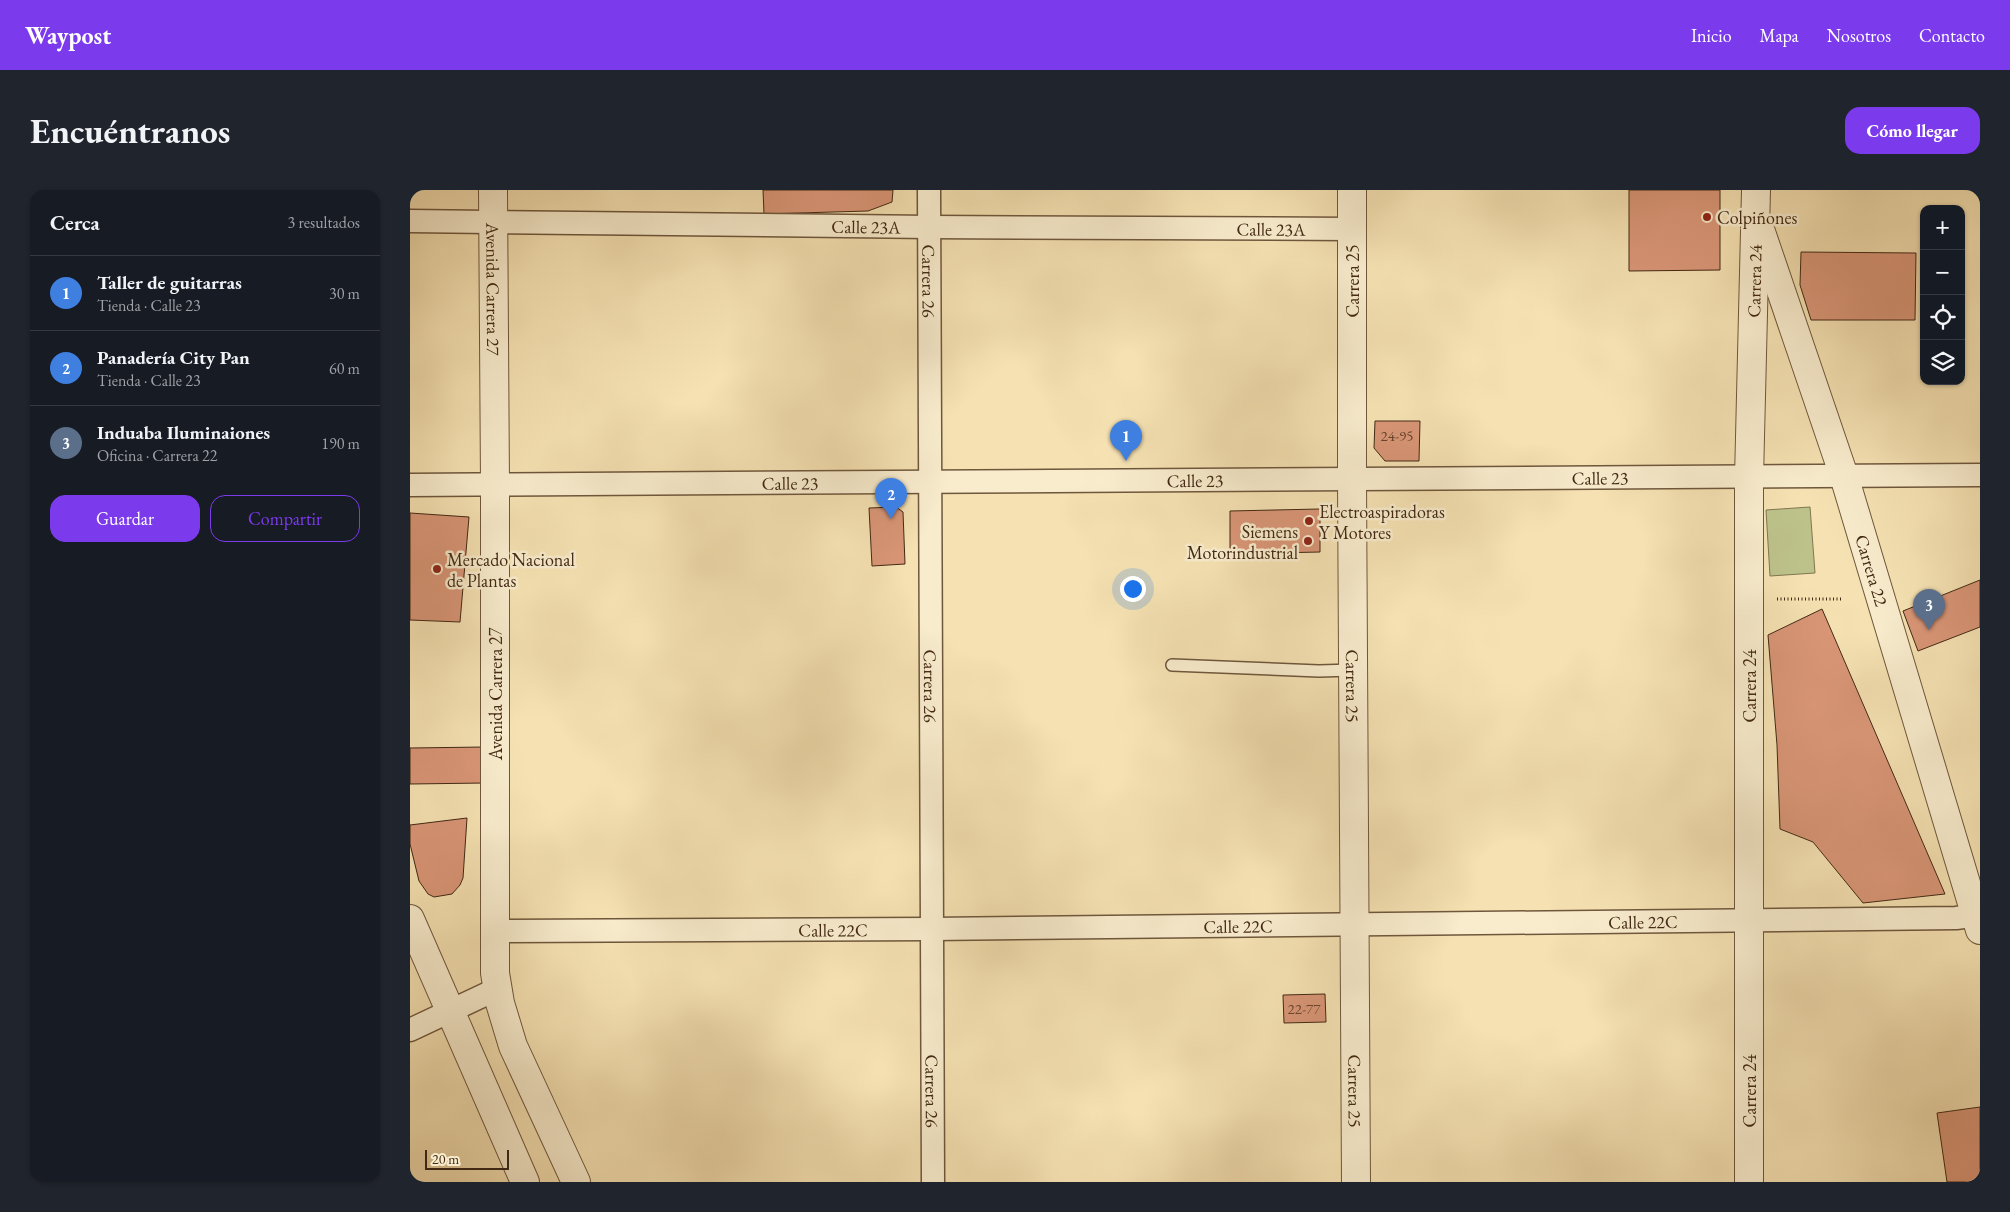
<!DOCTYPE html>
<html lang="es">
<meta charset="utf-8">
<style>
body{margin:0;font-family:"EB Garamond",serif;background:#20242c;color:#f1f3f6}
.controls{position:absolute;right:15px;top:15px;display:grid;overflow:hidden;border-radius:10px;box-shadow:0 1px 4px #0004}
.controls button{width:45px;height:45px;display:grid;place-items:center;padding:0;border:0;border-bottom:1px solid #363941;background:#171b24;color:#f1f3f6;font:25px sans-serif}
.scale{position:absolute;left:15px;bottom:12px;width:84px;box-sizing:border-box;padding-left:5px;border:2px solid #422914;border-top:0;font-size:14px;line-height:18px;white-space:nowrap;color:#422914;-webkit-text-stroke:4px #f8eccd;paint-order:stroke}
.you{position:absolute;left:722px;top:398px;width:18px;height:18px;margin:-12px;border:4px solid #fff;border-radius:50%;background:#1a73e8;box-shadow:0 0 0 8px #1a73e833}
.badge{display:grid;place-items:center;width:32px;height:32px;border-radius:50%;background:#7c3aed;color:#fff;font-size:16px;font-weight:700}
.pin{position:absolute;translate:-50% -41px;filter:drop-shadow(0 1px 2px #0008)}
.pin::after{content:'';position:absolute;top:26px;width:18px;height:15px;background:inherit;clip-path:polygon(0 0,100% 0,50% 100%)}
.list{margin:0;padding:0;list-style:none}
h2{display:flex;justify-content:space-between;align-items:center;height:65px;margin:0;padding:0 20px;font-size:21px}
h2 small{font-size:16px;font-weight:400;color:#9ea1a6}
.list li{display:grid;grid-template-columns:32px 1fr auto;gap:15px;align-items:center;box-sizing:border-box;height:75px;padding:0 20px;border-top:1px solid #363941}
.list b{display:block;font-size:19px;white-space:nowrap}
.list p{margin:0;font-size:16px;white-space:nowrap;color:#9ea1a6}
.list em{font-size:16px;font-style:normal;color:#9ea1a6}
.actions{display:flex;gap:10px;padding:15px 20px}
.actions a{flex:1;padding:11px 0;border:1px solid #7c3aed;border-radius:15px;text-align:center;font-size:18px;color:#7c3aed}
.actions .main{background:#7c3aed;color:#fff}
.icon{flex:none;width:28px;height:28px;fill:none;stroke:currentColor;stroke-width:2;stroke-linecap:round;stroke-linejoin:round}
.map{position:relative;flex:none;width:1570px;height:992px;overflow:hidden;border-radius:15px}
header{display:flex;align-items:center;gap:30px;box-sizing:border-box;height:70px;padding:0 25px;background:#7c3aed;color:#fff}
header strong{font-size:24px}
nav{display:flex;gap:28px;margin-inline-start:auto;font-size:18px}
.intro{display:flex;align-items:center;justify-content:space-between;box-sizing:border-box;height:120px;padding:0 30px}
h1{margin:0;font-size:35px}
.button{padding:12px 22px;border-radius:15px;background:#7c3aed;color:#fff;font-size:18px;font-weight:700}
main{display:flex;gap:30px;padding:0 30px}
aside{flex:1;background:#171b24;border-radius:15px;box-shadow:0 1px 4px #0004}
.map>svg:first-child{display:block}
.green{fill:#bdc28b;stroke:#807650}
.building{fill:#d99677;stroke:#422914}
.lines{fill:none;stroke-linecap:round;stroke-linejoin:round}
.service-casing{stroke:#6f573c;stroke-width:14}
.minor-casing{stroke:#6f573c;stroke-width:25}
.tertiary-casing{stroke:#6f573c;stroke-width:30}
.path{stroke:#422914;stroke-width:3;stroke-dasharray:1 2.5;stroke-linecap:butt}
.service{stroke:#f8eccd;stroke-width:11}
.minor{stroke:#f8eccd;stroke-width:22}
.tertiary{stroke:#f8eccd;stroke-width:28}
.poi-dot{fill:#8f2418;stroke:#f8eccd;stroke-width:2}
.labels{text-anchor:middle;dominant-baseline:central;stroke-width:5;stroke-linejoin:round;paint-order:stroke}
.number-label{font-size:15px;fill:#68442d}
.poi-label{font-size:18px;fill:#422914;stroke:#f8eccd;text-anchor:start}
.street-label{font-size:18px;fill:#422914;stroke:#f8eccd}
</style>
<header>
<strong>Waypost</strong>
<nav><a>Inicio</a><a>Mapa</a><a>Nosotros</a><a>Contacto</a></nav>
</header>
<div class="intro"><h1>Encuéntranos</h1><a class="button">Cómo llegar</a></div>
<main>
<aside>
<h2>Cerca<small>3 resultados</small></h2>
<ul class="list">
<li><span class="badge" style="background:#3f7fe0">1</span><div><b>Taller de guitarras</b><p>Tienda · Calle 23</p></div><em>30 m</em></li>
<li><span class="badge" style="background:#3f7fe0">2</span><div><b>Panadería City Pan</b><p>Tienda · Calle 23</p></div><em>60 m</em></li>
<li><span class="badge" style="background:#5c6f8a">3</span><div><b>Induaba Iluminaiones</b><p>Oficina · Carrera 22</p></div><em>190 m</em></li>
</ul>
<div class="actions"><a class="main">Guardar</a><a>Compartir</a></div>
</aside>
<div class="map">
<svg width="1570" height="992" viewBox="0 0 1570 992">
<rect width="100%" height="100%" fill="#f5e1b2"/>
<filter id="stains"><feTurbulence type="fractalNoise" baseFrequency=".004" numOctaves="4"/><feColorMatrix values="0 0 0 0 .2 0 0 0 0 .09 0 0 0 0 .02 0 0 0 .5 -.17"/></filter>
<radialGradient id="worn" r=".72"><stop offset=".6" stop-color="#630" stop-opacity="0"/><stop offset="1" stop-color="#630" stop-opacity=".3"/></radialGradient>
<path class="green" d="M1400,317L1405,383L1360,386L1356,320Z"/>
<path class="building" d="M353,0H483L482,12L458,21L354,24Z
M1219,0H1310V80L1219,81Z
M1391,62L1506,63L1505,130H1401L1390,95Z
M965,231H1010L1009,271H975L964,258Z
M486,317L493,322L495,374L462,376L459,318Z
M910,319V362L820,364V321Z
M0,323L59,327L50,432L0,430Z
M1570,390V437L1508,461L1493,421Z
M1412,419L1535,704L1453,713L1403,652L1370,639L1367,555L1358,445Z
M74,557L75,593L0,594V558Z
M57,628L53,688L50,695L42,704L24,707L18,704L9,691L0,654V635Z
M915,804L916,832L874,833L873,805Z
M1570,917V992H1537L1527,923Z"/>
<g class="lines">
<g class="service-casing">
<path id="service" d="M762,475L909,481L943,480"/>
</g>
<g class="minor-casing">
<g id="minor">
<path id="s1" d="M519,0L523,992"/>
<path id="s2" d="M0,31L520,37L942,39"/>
<path id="s3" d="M0,295L1570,285"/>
<path id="s4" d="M84,741L522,739L1546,728L1570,725"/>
<path d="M0,840L87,799"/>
</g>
</g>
<g class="tertiary-casing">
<g id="tertiary">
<path id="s5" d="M83,0L85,294V783L90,813L103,856L166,992"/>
<path id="s6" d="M942,0V290L946,992"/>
<path id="s7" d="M1351,42L1434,286L1570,740"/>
<path d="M0,729L115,992"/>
<path id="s8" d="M1339,992V288L1346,0"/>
</g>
</g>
<path class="path" d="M1367,409H1431"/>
<use href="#service" class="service"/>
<use href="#minor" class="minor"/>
<use href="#tertiary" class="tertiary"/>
</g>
<g class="poi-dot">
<circle cx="1297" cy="27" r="5"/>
<circle cx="899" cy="331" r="5"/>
<circle cx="898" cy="351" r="5"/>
<circle cx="27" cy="379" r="5"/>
</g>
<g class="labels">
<g class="number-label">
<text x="987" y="245">24-95</text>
<text x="894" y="818">22-77</text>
</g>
<g class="poi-label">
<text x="1307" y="27">Colpiñones</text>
<text x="909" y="321">Electroaspiradoras<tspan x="909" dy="21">Y Motores</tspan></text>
<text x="888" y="341" text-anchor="end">Siemens<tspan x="888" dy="21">Motorindustrial</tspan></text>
<text x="37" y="369">Mercado Nacional<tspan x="37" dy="21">de Plantas</tspan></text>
</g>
<g class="street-label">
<text stroke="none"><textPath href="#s2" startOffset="456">Calle 23A</textPath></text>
<text stroke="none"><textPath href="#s2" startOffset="861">Calle 23A</textPath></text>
<text stroke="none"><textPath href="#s1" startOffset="91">Carrera 26</textPath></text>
<text transform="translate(942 91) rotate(-90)">Carrera 25</text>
<text stroke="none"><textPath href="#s8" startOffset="901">Carrera 24</textPath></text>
<text stroke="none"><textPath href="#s5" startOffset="99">Avenida Carrera 27</textPath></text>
<text stroke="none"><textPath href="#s3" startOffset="1190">Calle 23</textPath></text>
<text stroke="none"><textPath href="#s3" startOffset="785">Calle 23</textPath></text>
<text stroke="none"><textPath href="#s3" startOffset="380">Calle 23</textPath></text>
<text stroke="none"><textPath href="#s7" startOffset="356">Carrera 22</textPath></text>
<text stroke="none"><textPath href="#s1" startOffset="496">Carrera 26</textPath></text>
<text stroke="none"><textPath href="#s6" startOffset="496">Carrera 25</textPath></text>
<text transform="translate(1339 496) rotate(-90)">Carrera 24</text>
<text transform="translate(85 504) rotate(-90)">Avenida Carrera 27</text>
<text stroke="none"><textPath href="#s4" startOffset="1149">Calle 22C</textPath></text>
<text stroke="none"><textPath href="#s4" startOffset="744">Calle 22C</textPath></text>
<text stroke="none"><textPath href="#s4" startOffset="339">Calle 22C</textPath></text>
<text stroke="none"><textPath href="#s1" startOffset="901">Carrera 26</textPath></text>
<text stroke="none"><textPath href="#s6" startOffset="901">Carrera 25</textPath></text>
<text transform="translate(1339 901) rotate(-90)">Carrera 24</text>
</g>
</g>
<rect width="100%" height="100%" filter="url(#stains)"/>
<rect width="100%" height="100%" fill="url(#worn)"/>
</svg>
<div class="controls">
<button>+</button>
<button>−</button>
<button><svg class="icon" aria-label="locate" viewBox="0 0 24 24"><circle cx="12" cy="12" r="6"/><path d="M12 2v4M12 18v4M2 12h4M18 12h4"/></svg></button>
<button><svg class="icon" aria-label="layers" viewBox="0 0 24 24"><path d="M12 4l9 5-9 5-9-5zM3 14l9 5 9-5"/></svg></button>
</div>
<div class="scale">20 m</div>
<div class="you"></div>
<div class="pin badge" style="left:716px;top:271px;background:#3f7fe0">1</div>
<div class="pin badge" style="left:481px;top:329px;background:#3f7fe0">2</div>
<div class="pin badge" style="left:1519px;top:440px;background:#5c6f8a">3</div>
</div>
</main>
